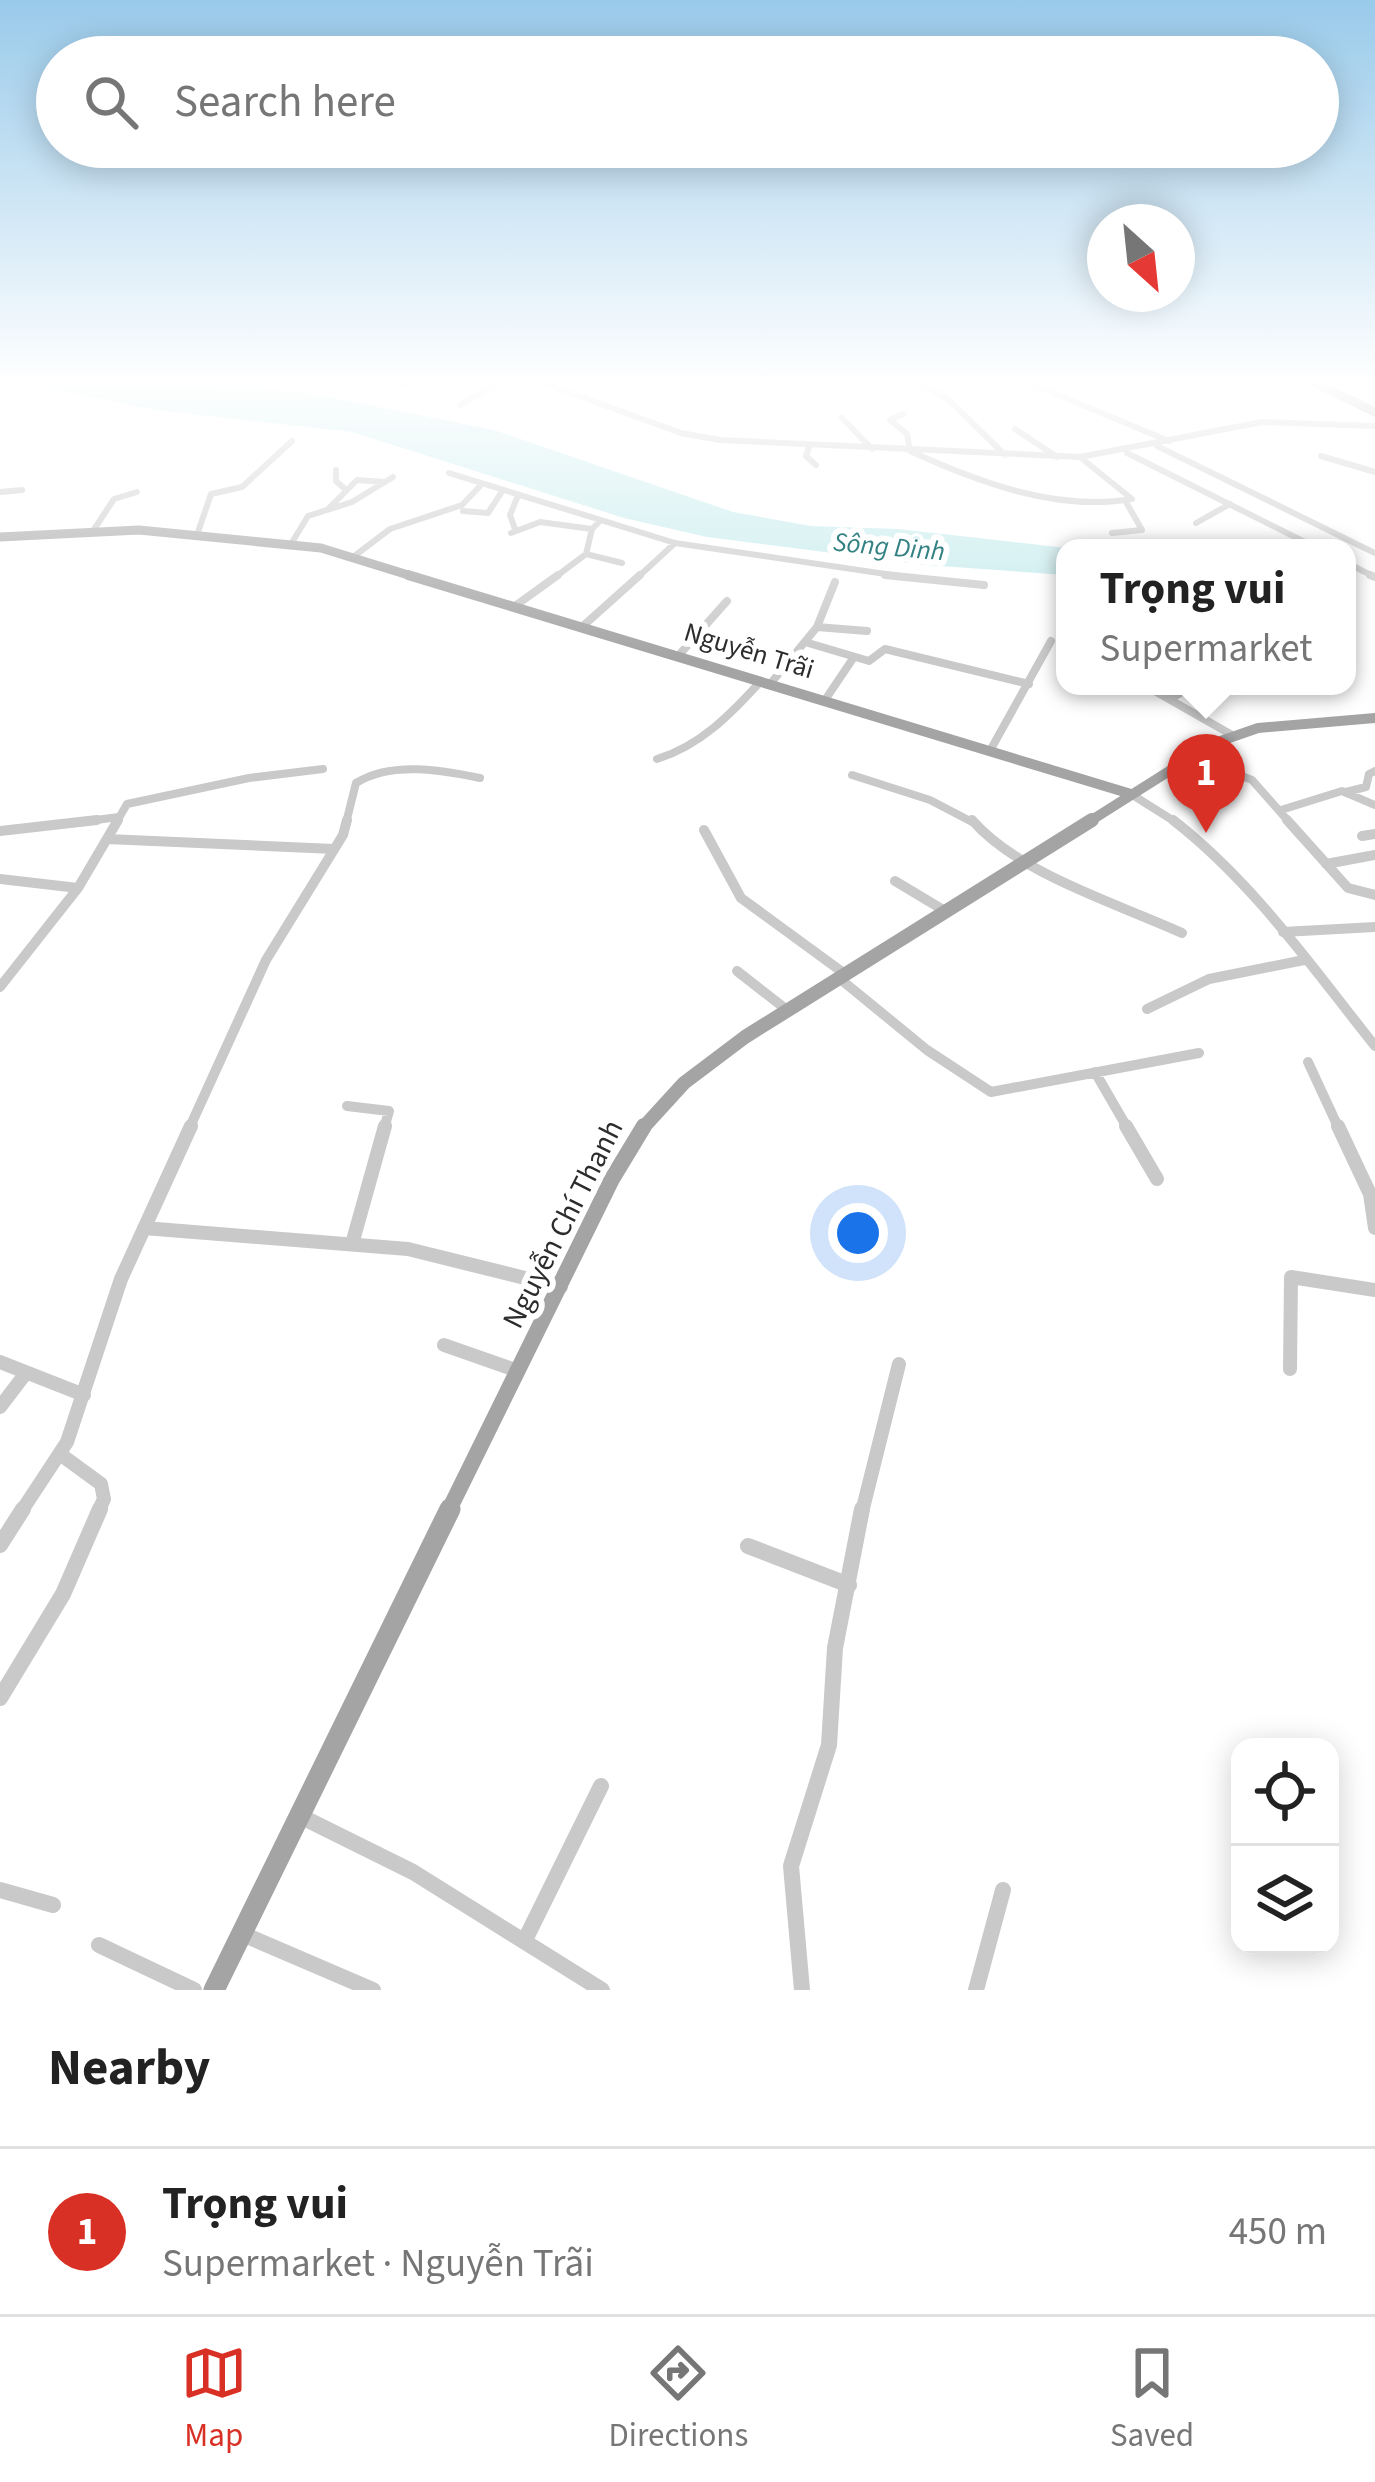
<!DOCTYPE html>
<meta charset="utf-8">
<style>
body{margin:0;font-family:"Source Sans 3",sans-serif;background:#f6f6f6;color:#222}
.controls{position:absolute;right:36px;bottom:36px;display:grid;overflow:hidden;border-radius:24px;box-shadow:0 6px 30px #0003}
.controls button{width:108px;height:108px;display:grid;place-items:center;padding:0;border:0;border-bottom:3px solid #e0e0e0;background:#fff;color:#222;font:60px sans-serif}
.compass{position:absolute;left:1087px;top:204px;width:108px;height:108px;border-radius:50%;background:#fff;box-shadow:0 6px 30px #0003;rotate:153deg}
.you{position:absolute;left:858px;top:1233px;width:42px;height:42px;margin:-30px;border:9px solid #fff;border-radius:50%;background:#1a73e8;box-shadow:0 0 0 18px #1a73e833}
.badge{display:grid;place-items:center;width:78px;height:78px;border-radius:50%;background:#d93025;color:#fff;font-size:39px;font-weight:700}
.pin{position:absolute;translate:-50% -99px;filter:drop-shadow(0 3px 6px #0008)}
.pin::after{content:'';position:absolute;top:63px;width:42px;height:36px;background:inherit;clip-path:polygon(0 0,100% 0,50% 100%)}
.popup{position:absolute;left:1056px;top:539px;width:300px;height:156px;box-sizing:border-box;display:grid;place-content:center;border-radius:24px;background:#fff;filter:drop-shadow(0 3px 9px #0005);font-size:39px;white-space:nowrap;color:#767676}
.popup b{font-size:45px;color:#222}
.popup::after{content:'';position:absolute;left:50%;top:100%;margin-left:-24px;border:24px solid transparent;border-top-color:#fff}
.list{margin:0;padding:0;list-style:none}
h2{display:flex;justify-content:space-between;align-items:center;height:156px;margin:0;padding:0 48px;font-size:51px}
h2 small{font-size:39px;font-weight:400;color:#767676}
.list li{display:grid;grid-template-columns:78px 1fr auto;gap:36px;align-items:center;box-sizing:border-box;height:168px;padding:0 48px;border-top:3px solid #e0e0e0}
.list b{display:block;font-size:45px;white-space:nowrap}
.list p{margin:0;font-size:39px;white-space:nowrap;color:#767676}
.list em{font-size:39px;font-style:normal;color:#767676}
.icon{flex:none;width:66px;height:66px;fill:none;stroke:currentColor;stroke-width:2;stroke-linecap:round;stroke-linejoin:round}
.map{position:relative;flex:none;width:1375px;height:1990px;overflow:hidden}
.search{position:absolute;background:#fff;box-shadow:0 6px 30px #0003;left:36px;right:36px;top:36px;height:132px;display:flex;align-items:center;gap:30px;box-sizing:border-box;padding:0 42px;border-radius:66px;color:#767676;font-size:45px}
.sheet{height:324px;background:#fff}
nav{display:flex;justify-content:space-around;align-items:center;box-sizing:border-box;height:168px;border-top:3px solid #e0e0e0;background:#fff;font-size:33px;color:#767676}
nav a{display:grid;justify-items:center;gap:6px}
nav .on{color:#d93025}
.map>svg:first-child{display:block}
.water{fill:#c3eaec}
.lines{fill:none;stroke-linecap:round;stroke-linejoin:round}
.minor-far4{stroke:#c9c9c9;stroke-width:6}
.minor-far3{stroke:#c9c9c9;stroke-width:8}
.minor-far2{stroke:#c9c9c9;stroke-width:10}
.minor-far1{stroke:#c9c9c9;stroke-width:14}
.minor{stroke:#c9c9c9;stroke-width:16}
.major-far4{stroke:#a4a4a4;stroke-width:9}
.major-far3{stroke:#a4a4a4;stroke-width:10}
.major-far2{stroke:#a4a4a4;stroke-width:14}
.major-far1{stroke:#a4a4a4;stroke-width:16}
.major{stroke:#a4a4a4;stroke-width:21}
.labels{text-anchor:middle;dominant-baseline:central;stroke-width:12;stroke-linejoin:round;paint-order:stroke}
.far-water-label{font-size:27px;font-style:italic;fill:#348183;stroke:#fff}
.far-street-label{font-size:27px;fill:#2c2c2c;stroke:#fff}
.street-label{font-size:30px;fill:#2c2c2c;stroke:#fff}
</style>
<div class="map">
<svg width="1375" height="1990" viewBox="0 0 1375 1990">
<rect width="100%" height="100%" fill="#fff"/>
<path class="water" d="M5,380H163L303,392L494,430L733,512L811,526L898,529L1067,548L1065,575L926,565L707,537L624,518L352,432L156,410Z"/>
<g class="lines">
<path class="minor-far4" d="M390,380L405,385
M535,380L681,433L720,440L1080,457L1262,422L1375,426
M913,380L948,399L1005,455
M1022,380L1169,441
M460,405L503,380
M903,414L890,420L907,434L910,451C978,482 1057,512 1132,499L1080,457
M842,418L872,449
M1015,429L1057,457
M1157,446L1375,553
M809,447L806,456L816,465
M1127,453L1317,548
M1321,456L1375,472
M336,470V481L345,489
M449,473L675,543L913,578
M0,492L22,490
M329,508L357,480L385,482
M463,511L488,513L501,493
M1196,523L1230,504
M515,529L510,515L517,498
M93,531L114,499L137,492
M511,533L540,522L592,529
M1112,533L1142,530L1126,502
M197,535L211,494L242,487L292,441
M291,544L308,516L352,502L393,477
M586,554L622,563
M353,557L390,529L462,505L481,485
M1347,563L1375,577
M554,578L586,554L592,529L600,521
M637,578L675,543"/>
<path class="minor-far3" d="M885,575L984,585
M1370,575L1375,577
M515,606L558,575
M583,626L640,575
M817,627L867,631
M805,642L869,661L885,649L1029,684
M679,655L727,601
M771,683L817,627L835,582
M1146,686L1232,735
M1170,699L1192,686
M825,700L854,657
M991,749L1051,641
M1191,756L1252,780L1290,823
M657,759C700,746 731,714 761,681
M852,775L930,800L974,823
M1346,792L1366,787L1369,774L1375,771
M1131,794L1177,823
M1281,810L1342,791L1375,805
M72,823L119,817
M116,823L127,804L249,778L323,769
M346,823L356,783C391,761 442,770 480,778"/>
<path class="minor-far2" d="M972,820C1019,874 1116,903 1182,933
M1173,820C1254,883 1311,966 1375,1046
M1287,820L1348,888L1375,895
M704,830L741,898L845,974
M0,831L97,820
M1362,836L1375,834
M107,839L334,849
M1326,864L1375,855
M0,879L78,888
M895,881L945,911
M1283,932L1375,927
M737,971L787,1010
M839,978L927,1050L991,1092L1199,1053
M0,987L78,888L118,820
M1147,1009L1209,979L1304,960
M1308,1062L1339,1129
M1095,1072L1128,1129
M347,1106L389,1111L384,1129
M189,1129L266,960L343,835L347,820"/>
<path class="minor-far1" d="M1126,1126L1157,1179
M1338,1126L1370,1194L1375,1228
M144,1228L408,1249L561,1287
M352,1244L385,1126
M444,1345L518,1371
M0,1362L84,1395
M1290,1369L1291,1277L1375,1290
M0,1407L26,1373
M60,1454L101,1484L104,1499L98,1512
M21,1512L67,1442L121,1279L191,1126
M862,1512L899,1364"/>
<path class="minor" d="M0,1545L23,1509
M748,1546L849,1585
M0,1698L63,1594L100,1509
M300,1816L413,1872L602,1990
M0,1890L53,1905
M240,1933L373,1990
M525,1940L601,1786
M99,1945L194,1990
M802,1990L791,1866L829,1745L835,1648L862,1509
M976,1990L1003,1890"/>
<path class="major-far4" d="M1309,380L1375,412
M0,537L139,530L321,548L418,578"/>
<path class="major-far3" d="M408,575L1131,794
M1087,823L1212,744L1258,728L1375,718"/>
<path class="major-far2" d="M642,1129L684,1083L745,1037L1092,820"/>
<path class="major-far1" d="M448,1512L612,1179L644,1126"/>
<path class="major" d="M214,1990L450,1509"/>
</g>
<linearGradient id="sky" x2="0" y2="1"><stop stop-color="#99caea"/><stop offset="0.58" stop-color="#fff"/><stop offset="1" stop-color="#fff" stop-opacity="0"/></linearGradient>
<rect width="1375" height="659" fill="url(#sky)"/>
<g class="labels">
<g class="far-water-label">
<text transform="translate(889 547) rotate(5)">Sông Dinh</text>
</g>
<g class="far-street-label">
<text transform="translate(749 651) rotate(17)">Nguyễn Trãi</text>
</g>
<g class="street-label">
<text transform="translate(563 1224) rotate(-63)">Nguyễn Chí Thanh</text>
</g>
</g>
</svg>
<div class="controls">
<button><svg class="icon" aria-label="locate" viewBox="0 0 24 24"><circle cx="12" cy="12" r="6"/><path d="M12 2v4M12 18v4M2 12h4M18 12h4"/></svg></button>
<button><svg class="icon" aria-label="layers" viewBox="0 0 24 24"><path d="M12 4l9 5-9 5-9-5zM3 14l9 5 9-5"/></svg></button>
</div>
<svg class="compass" viewBox="-18 -18 36 36"><path d="M0-13l5 13h-10z" fill="#e53935"/><path d="M0 13l5-13h-10z" fill="#767676"/></svg>
<div class="you"></div>
<div class="pin badge" style="left:1206px;top:833px">1</div>
<div class="popup"><b>Trọng vui</b>Supermarket</div>
<div class="search"><svg class="icon" aria-label="search" viewBox="0 0 24 24"><circle cx="10" cy="10" r="6"/><path d="M15 15l6 6"/></svg>Search here</div>
</div>
<section class="sheet">
<h2>Nearby<small></small></h2>
<ul class="list">
<li><span class="badge">1</span><div><b>Trọng vui</b><p>Supermarket · Nguyễn Trãi</p></div><em>450 m</em></li>
</ul>
</section>
<nav>
<a class="on"><svg class="icon" aria-label="map" viewBox="0 0 24 24"><path d="M3 6l6-2 6 2 6-2v14l-6 2-6-2-6 2zM9 4v14M15 6v14"/></svg>Map</a>
<a><svg class="icon" aria-label="directions" viewBox="0 0 24 24"><path d="M12 3l9 9-9 9-9-9zM9 14v-3h6M13 9l2 2-2 2"/></svg>Directions</a>
<a><svg class="icon" aria-label="saved" viewBox="0 0 24 24"><path d="M7 4h10v16l-5-4-5 4z"/></svg>Saved</a>
</nav>
